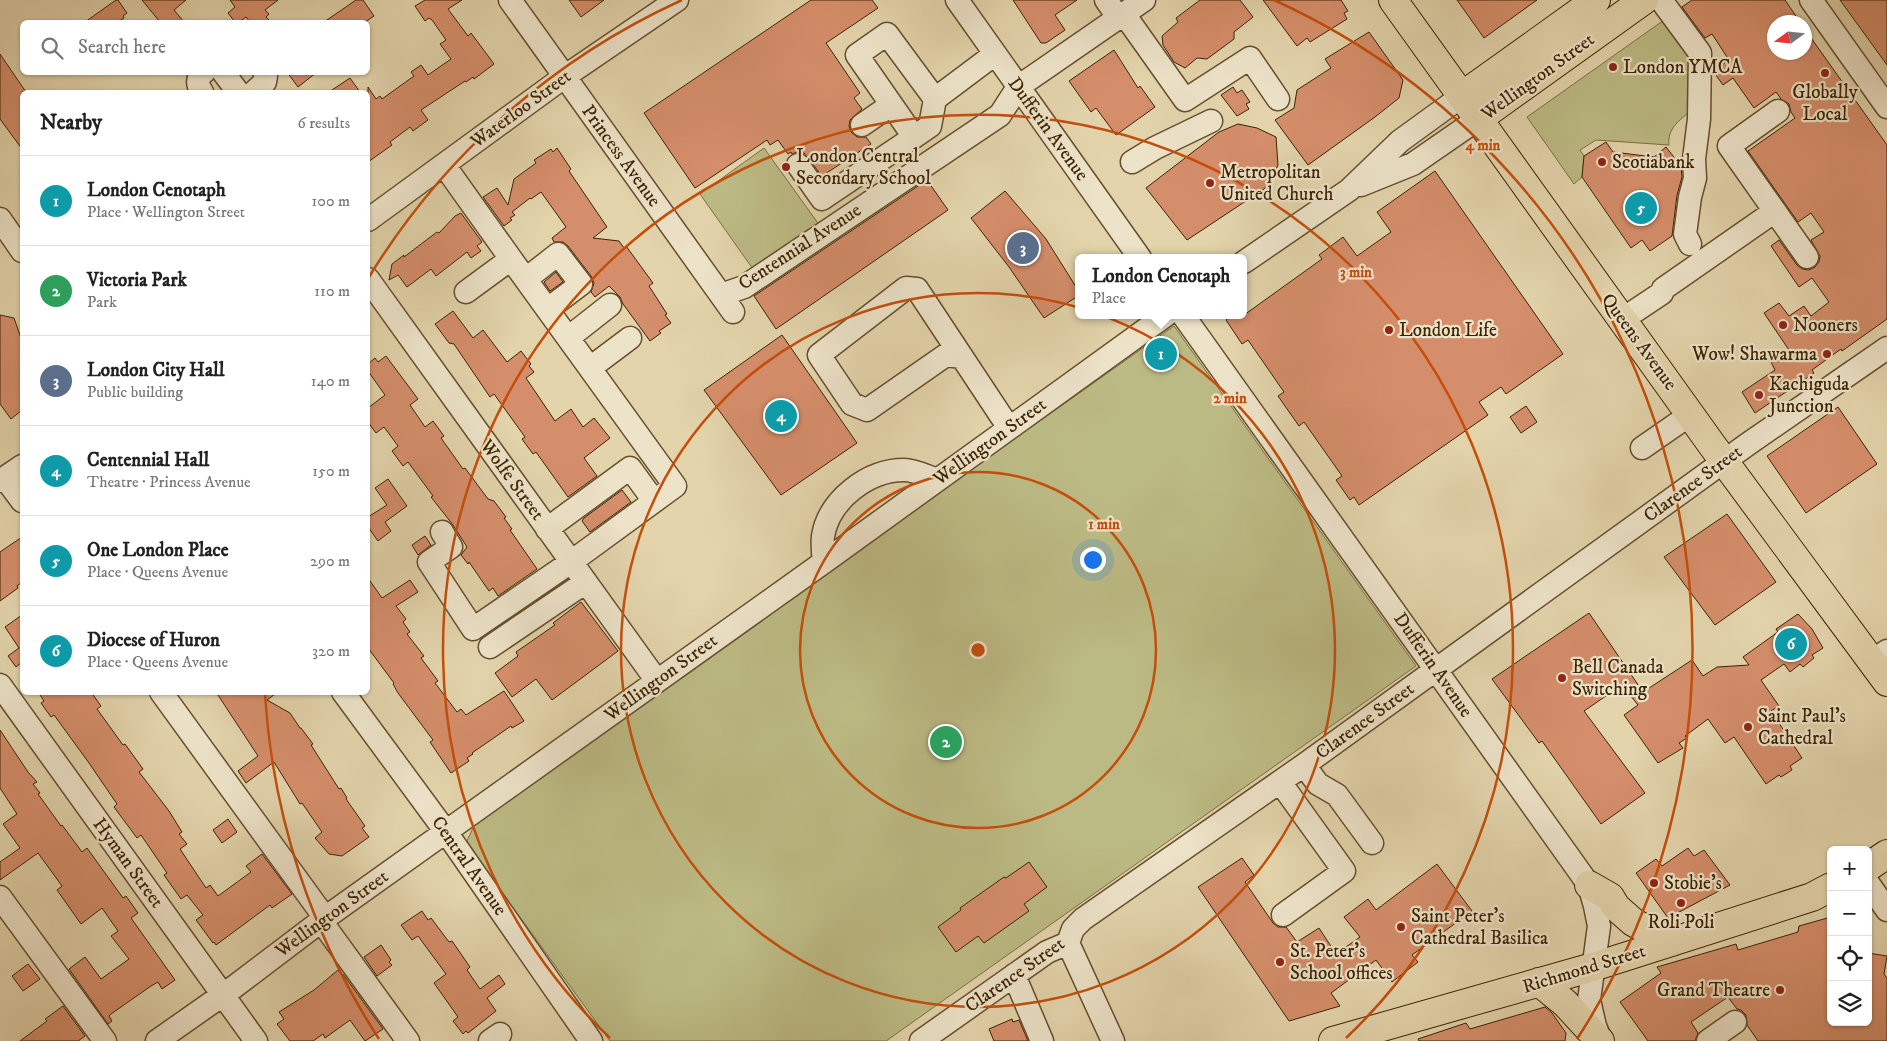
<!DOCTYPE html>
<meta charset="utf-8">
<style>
body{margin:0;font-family:"IM FELL DW Pica",serif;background:#f6f6f6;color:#222}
.controls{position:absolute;right:15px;bottom:15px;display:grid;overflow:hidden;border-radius:8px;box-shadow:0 1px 4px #0004}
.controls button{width:45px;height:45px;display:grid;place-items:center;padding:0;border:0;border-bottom:1px solid #e0e0e0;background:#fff;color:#222;font:25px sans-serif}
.compass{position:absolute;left:1767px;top:15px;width:45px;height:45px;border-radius:50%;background:#fff;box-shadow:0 1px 4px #0004;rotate:255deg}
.you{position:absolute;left:1092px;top:559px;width:18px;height:18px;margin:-12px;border:4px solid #fff;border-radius:50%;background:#1a73e8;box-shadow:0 0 0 8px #1a73e833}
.badge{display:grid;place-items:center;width:32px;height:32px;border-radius:50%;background:#b45309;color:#fff;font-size:16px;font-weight:700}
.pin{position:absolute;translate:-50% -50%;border:2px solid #fff;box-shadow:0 1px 5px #0006}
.popup{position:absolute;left:1075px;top:254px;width:172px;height:65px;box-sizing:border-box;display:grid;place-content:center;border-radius:8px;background:#fff;filter:drop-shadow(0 1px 4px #0005);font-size:16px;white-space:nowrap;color:#767676}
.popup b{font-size:19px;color:#222}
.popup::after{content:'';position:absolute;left:50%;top:100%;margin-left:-10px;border:10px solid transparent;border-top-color:#fff}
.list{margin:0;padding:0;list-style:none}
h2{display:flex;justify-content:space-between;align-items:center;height:65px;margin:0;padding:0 20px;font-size:21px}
h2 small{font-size:16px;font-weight:400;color:#767676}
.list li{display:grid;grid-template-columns:32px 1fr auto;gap:15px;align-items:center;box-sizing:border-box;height:90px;padding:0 20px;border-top:1px solid #e0e0e0}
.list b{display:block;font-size:19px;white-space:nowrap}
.list p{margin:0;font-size:16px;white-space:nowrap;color:#767676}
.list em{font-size:16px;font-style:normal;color:#767676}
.icon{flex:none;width:28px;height:28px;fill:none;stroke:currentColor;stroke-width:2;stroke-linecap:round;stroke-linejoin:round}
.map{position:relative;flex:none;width:1887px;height:1041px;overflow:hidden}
.search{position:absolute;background:#fff;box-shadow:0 1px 4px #0004;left:20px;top:20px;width:350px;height:55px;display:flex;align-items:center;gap:12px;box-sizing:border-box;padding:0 18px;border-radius:8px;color:#767676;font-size:19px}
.panel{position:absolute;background:#fff;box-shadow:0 1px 4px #0004;left:20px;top:90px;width:350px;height:605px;border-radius:8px}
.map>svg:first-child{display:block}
.green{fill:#bcba84;stroke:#7c6e43}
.building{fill:#d58e6b;stroke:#3c2302}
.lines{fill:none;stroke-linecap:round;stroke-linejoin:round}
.minor-casing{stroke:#664f2c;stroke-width:25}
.major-casing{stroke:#3c2302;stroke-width:30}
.minor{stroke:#ede3c9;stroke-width:22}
.major{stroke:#e3d4ac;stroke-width:28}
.ring{fill:none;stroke:#c64e0a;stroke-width:2.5}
.poi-dot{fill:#8f2418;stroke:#ede3c9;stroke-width:2}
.labels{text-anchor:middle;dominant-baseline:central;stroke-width:4.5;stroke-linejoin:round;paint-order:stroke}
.poi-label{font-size:19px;fill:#3c2302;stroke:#ede3c9;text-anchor:start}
.street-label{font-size:19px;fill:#3c2302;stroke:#ede3c9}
.centre{fill:#c64e0a;stroke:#ede3c9;stroke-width:2.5}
.ring-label{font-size:15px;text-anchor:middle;font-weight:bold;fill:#c64e0a;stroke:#ede3c9;stroke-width:4.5;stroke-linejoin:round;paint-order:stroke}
</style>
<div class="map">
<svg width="1887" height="1041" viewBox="0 0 1887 1041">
<rect width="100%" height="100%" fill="#e3d4ac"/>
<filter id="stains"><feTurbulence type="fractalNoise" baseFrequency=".004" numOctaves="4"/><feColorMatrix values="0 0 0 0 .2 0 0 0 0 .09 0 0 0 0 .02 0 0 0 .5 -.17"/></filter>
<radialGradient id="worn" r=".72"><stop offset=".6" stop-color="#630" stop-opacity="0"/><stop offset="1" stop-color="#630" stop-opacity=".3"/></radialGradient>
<path class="green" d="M1664,20L1691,56L1692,110C1680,120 1667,128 1669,145L1596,140L1580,150L1584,156L1582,177L1574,184L1527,117Z
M764,148L820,226L755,272L700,194Z
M1174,326L1416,666L886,1041H610L466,843L477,819Z"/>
<path class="building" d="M116,0H118L127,13L123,16L124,18L118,22H85Z
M142,0H186L174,10L184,22H160Z
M230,0H278L265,10L269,14L266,17L271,22H250L246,17L239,22H235L228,13L235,7Z
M356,0H363L374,16L365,22H324Z
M425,0H462L448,9L468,36L471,33L494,64L474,79L473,77L466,82L465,81L421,110L428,120L413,131L410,127L390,142L392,145L368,162V87L376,99L380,96L382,99L414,76L411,72L421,65L428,75L451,59L440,44L446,40L432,20L429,18L425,21L415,6Z
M569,0H604L581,17Z
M811,0H872L878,8L826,43L860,93L854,98L862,109L850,120L849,126L851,132L857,137H866L871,144L822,176L804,153L797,152L792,154L791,152L788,154L778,140L770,145L767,140L695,188L644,113Z
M1013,0H1077L1055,15L1065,30L1046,43H1041Z
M1200,0H1240L1253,17L1234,32V39L1207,59L1197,58L1185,68L1174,62L1163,45L1162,36L1178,22L1176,18Z
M1263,0H1341L1348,11L1344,13L1347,19L1310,42L1307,38L1297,46Z
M1457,0H1537L1484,38Z
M1692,0H1785L1800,22H1774V52H1804V28L1887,145V319L1842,351L1841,349L1812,370L1814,373L1755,413L1742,392L1775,370L1771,362L1789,350L1764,313L1779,303L1789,316L1804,306L1811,316L1829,302L1812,278L1799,287L1771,246L1779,240L1797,265L1802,269L1809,270L1815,267L1819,262L1820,256L1811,240L1824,232L1811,213L1798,222L1748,151L1795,118L1791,112L1789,104L1781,99L1776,92L1754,108L1733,78L1723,85L1713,71L1729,60L1712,34L1705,38L1682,7Z
M1840,0H1887V65Z
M1369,32L1403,80L1399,98L1375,117L1308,165L1275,120L1294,108L1297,90L1331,68L1325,59Z
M1114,50L1138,88L1140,86L1155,107L1116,135L1096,108L1091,112L1069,81Z
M0,54L26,92H22V149L0,119Z
M287,72H317L298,87Z
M350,78L360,92H329Z
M1233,87L1237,93L1242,90L1250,102L1246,104L1249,109L1237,116L1221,95Z
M1238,124L1257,128L1276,137L1278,165L1272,179L1264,189L1187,240L1146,188L1219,132Z
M1606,142L1613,152L1654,157L1666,147L1681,166L1682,177L1677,195L1672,236L1650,251L1642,240L1631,248L1582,177L1584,156Z
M557,148L571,169L569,171L607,227L593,238L619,241L624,248L626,246L653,283L649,286L667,314L665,315L671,323L659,331L661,333L650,341L623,304L620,297L609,286L595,297L591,292L594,283L591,276L568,246L563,242H554L552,238L566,227L541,192L531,199L530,198L512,212L515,215L510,218L512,220L504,226L483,197L497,188L508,205L514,179L536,163L534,160L551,149L553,152Z
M1435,171L1563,354L1506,394L1501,387L1479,402L1488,415L1359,505L1354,497L1350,500L1336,480L1342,476L1304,422L1299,426L1278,396L1284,392L1248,340L1242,344L1226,320L1232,315H1244L1322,259L1319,255L1343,237L1357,256L1391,232L1377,212Z
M927,180L948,210L776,329L754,296Z
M1005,191L1046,239L1078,290V296L1044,318L1009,267L971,218Z
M461,213L482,242L477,246L481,251L471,258L467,252L436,276L431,269L407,287L398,275L389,280L392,264L404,255V257L437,232L439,233L455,216Z
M556,272L563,282L550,291L544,282Z
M453,311L473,338L483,330L507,362L521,351L531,364L529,366L534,372L526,378L555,421L571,409L583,427L594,418L610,438L584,458L597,476L568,497L536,452L533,454L522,439L525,437L494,394L490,397L454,344L449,343L435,324Z
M0,315L14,318L22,341V410L11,419L0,404Z
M782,335L857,443L781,495L704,390Z
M386,356L418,399L410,405L425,427L433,421L444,436L441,438L463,469L465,468L488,499L494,501L506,517L504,518L512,529L510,530L537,569L498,596L493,588L489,591L469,562L468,564L461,555L467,547L453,525L431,497L433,496L408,462L403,466L392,451L398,446L384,427L376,433L368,422V408L385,395L368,371V364L375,358L378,362Z
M1526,406L1537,422L1521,433L1510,417Z
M1838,407L1877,464L1806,513L1767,456Z
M388,479L407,506L385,522L391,531L378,541L368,527V517L387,505L375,488Z
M622,490L631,502L590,532L582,521L584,518Z
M1727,514L1776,582L1715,625L1664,557Z
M425,536L431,545L418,555L412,545Z
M22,537V582L17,586L18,588L0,601V552Z
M368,578L382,598L410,580L418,592L396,606L406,619L403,622L410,632L407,634L424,656L421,658L438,681L435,683L457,712L461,709L466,715L504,691L524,721L512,728L511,726L472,753L473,754L467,758L469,761L451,773L430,742L433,740L398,693L393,684L394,683L368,648Z
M581,602L618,651L552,700L536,679L512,697L495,673L518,656L516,652L555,625L553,623Z
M1589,613L1643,692L1692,660L1703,676L1717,667L1749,665L1743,657L1778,632L1776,629L1798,614L1812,629L1823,648L1812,655L1814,658L1803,667L1800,664L1790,672L1784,664L1761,680L1779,706L1771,711L1802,758L1790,766L1792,770L1781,777L1779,775L1766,784L1734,737L1725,743L1708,719L1685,736L1687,738L1679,743L1683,748L1658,763L1624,715L1638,705L1622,685L1584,711L1645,793L1601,824L1542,741L1539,743L1492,679Z
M22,615V662L16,667L8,656L19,648L5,627Z
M38,692H91L101,706L97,709L123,745L125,744L143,769L139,772L169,811L182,832L179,834L187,844L180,849L206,888L210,885L218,896L251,872L246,866L262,854L292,894L272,908L270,905L216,945L214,942L213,943L196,920L203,915L187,895L181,899L164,875L167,873L141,835L137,838L114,807L117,804L89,763L54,715L51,717L41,703L44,701Z
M216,692H278L267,700L290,713L300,728H301L313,744L311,745L339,789L341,788L347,798L346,799L365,826L362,828L369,837L342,856L329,854L315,838L322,832L302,803L300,804L274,762L246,783L238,771L258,756Z
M0,730L28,772L37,782L33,784L40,793L38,794L61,826L62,825L82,852L87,848L123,898L126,896L138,913L131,918L175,980L162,989L158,982L151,986L111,1014L109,1016L112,1021L108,1024L69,969L85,957L101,979L129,959L111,936L118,931L102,908L81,924L57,890L62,886L38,853L0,880V862L20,848L3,824L17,814L0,788Z
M228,819L237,832L222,843L213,830Z
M1688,848L1694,856L1704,850L1730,885L1668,918L1636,873L1656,859L1662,866Z
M1242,858L1254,875L1245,882L1273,923L1278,927H1286L1297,942L1319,928L1336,954L1360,937L1344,917L1368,899L1376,910L1437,864L1472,911L1412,955L1418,962L1392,982L1376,960L1331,993L1340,1006L1289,1021L1198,887Z
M1029,862L1047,887L1024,904L1029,911L984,943L978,936L956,952L938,927L961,910L960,908L1004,877L1006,878Z
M422,911L428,920L431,918L449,942L452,941L470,967L467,970L480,989L499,975L505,984L487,998L496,1011L468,1033L466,1031L463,1034L453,1021L458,1017L434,983L446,974L418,936L412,940L401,925Z
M1831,917V1022H1868V953L1887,956L1884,974L1887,978V1041H1758L1747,1025L1746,1015L1741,1010L1737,1009L1728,997L1691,1022L1698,1033L1695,1041H1648L1620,1002L1661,973L1657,967L1736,944L1738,950L1798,932L1799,926Z
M381,945L391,960L389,962L392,965L377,976L364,957Z
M28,964L40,979L23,991L12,976Z
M338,970L342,975L343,974L383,1029L365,1041L350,1020L325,1038L323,1034L313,1041H290L277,1024L284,1019L279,1012L314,990Z
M63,1006L85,1036L78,1041H20L47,1021L45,1019Z
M1545,1007L1552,1013L1566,1033L1565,1041H1419L1418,1039L1466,1023L1470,1029Z
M1012,1019L1013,1022L1019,1020L1028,1041H994L989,1029Z"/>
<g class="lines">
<g class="minor-casing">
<path id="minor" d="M510,0L733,312
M957,0L1140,258
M1106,0L1118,17
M1661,0L1700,53L1699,119L1694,159L1695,178L1690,197L1685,234L1690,244
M1811,0L1887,107
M1124,14L1185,100L1250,58L1278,99
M223,72L238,92
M202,92C197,85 196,78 204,72
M254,92L265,82L266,76L264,72
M935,99L930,126L914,137L857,55L887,34L935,99L995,54
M1778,111L1729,146L1807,257
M862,125L891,105
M1132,162L1155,148L1211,121
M444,165L511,259L466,292
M798,165L822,199L914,137
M1361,185L1413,164L1478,119
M0,219L22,251
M368,220L564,77L677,0
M1244,262L1349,190L1400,141L1462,96
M368,279L657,681
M526,279L558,254L581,284L548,309
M721,295L744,287L1000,115L1018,87L1144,0
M1183,315L1589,885L1595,906L1599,926L1589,1000L1595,1026L1601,1041
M1623,319L1662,293L1663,289L1775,211
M568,338L610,305
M962,357L917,289L906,288L819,355L852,404L867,410L946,355L962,357L1009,428
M590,368L630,338
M1642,448L1691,414
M5,478L22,501
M0,481L22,466
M547,529L630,468L654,501
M442,532L451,547L429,562L473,629L571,562L675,486L511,259
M824,562C823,554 822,545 823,536C829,500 868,470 904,470C915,470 926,476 937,480
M490,647L586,582
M1873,661L1887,651
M0,685L256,1041
M161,692L325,918
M343,692L446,832L591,1041
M1304,765L1318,784L1337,795L1372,843
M1280,782L1344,871L1283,915
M1868,883L1887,910
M0,897L105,1041
M321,921L408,1041
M1068,943L1113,1041
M1014,975L1042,1041
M157,1041L234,987L325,918L824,562L1166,315
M490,1041L500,1034
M921,1041L1047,952L1068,943L1073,929L1083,919L1304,765L1748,444L1887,348
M1708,1041L1735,1022"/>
</g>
<g class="major-casing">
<path id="major" d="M1393,0L1712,445L1887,682
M1462,96L1596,0
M1478,119L1644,0
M1868,867L1887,854
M1589,885L1610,897L1616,907L1633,922L1652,933L1672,942
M1539,982L1565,1003L1600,1041
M1333,1041L1593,967L1812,897L1831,887"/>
</g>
<use href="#minor" class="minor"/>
<use href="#major" class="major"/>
</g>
<g class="ring">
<circle cx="978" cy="650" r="178"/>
<circle cx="978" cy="650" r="357"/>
<path d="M610 1038A535 535 0 1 1 1346 1038"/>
<path d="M379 1039A714 714 0 0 1 265 694M369 277A714 714 0 0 1 682 0M1274 0A714 714 0 0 1 1577 1039"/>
</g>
<g class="poi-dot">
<circle cx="1613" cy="67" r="5"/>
<circle cx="1825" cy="73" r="5"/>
<circle cx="1602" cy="162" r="5"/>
<circle cx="786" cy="167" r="5"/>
<circle cx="1210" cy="183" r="5"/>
<circle cx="1783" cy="325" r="5"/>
<circle cx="1389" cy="330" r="5"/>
<circle cx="1827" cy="354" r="5"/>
<circle cx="1759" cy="395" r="5"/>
<circle cx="1562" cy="678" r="5"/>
<circle cx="1748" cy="727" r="5"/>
<circle cx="1654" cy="883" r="5"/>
<circle cx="1681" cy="903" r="5"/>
<circle cx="1401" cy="927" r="5"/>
<circle cx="1280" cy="962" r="5"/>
<circle cx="1780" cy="990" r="5"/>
</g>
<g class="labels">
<g class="poi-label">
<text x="1623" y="67">London YMCA</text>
<text x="1825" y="92" text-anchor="middle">Globally<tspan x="1825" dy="22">Local</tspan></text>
<text x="796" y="156">London Central<tspan x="796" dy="22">Secondary School</tspan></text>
<text x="1612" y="162">Scotiabank</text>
<text x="1220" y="172">Metropolitan<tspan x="1220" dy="22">United Church</tspan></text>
<text x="1793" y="325">Nooners</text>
<text x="1399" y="330">London Life</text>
<text x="1817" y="354" text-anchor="end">Wow! Shawarma</text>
<text x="1769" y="384">Kachiguda<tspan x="1769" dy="22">Junction</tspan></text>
<text x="1572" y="667">Bell Canada<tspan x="1572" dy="22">Switching</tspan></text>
<text x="1758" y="716">Saint Paul's<tspan x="1758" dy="22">Cathedral</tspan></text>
<text x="1664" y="883">Stobie's</text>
<text x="1411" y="916">Saint Peter's<tspan x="1411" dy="22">Cathedral Basilica</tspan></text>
<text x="1681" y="922" text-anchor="middle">Roli Poli</text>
<text x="1290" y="951">St. Peter's<tspan x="1290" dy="22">School offices</tspan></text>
<text x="1770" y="990" text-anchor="end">Grand Theatre</text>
</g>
<g class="street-label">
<text transform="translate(1538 77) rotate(-36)">Wellington Street</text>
<text transform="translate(521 109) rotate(-36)">Waterloo Street</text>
<text transform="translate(1048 129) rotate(54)">Dufferin Avenue</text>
<text transform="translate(621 156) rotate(54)">Princess Avenue</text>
<text transform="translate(800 247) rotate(-33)">Centennial Avenue</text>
<text transform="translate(1639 342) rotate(54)">Queens Avenue</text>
<text transform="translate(990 442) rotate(-36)">Wellington Street</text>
<text transform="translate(512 480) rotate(54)">Wolfe Street</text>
<text transform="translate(1693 484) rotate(-36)">Clarence Street</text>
<text transform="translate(1433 665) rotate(55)">Dufferin Avenue</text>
<text transform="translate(661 678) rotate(-36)">Wellington Street</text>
<text transform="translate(1365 721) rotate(-36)">Clarence Street</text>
<text transform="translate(128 863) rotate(54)">Hyman Street</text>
<text transform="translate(469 866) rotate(55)">Central Avenue</text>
<text transform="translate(332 914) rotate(-36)">Wellington Street</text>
<text transform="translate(1584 969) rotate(-17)">Richmond Street</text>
<text transform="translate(1015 975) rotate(-35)">Clarence Street</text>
</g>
</g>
<circle cx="978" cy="650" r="8" class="centre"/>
<g class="ring-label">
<text x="1483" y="150">4 min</text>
<text x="1356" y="277">3 min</text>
<text x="1230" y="403">2 min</text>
<text x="1104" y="529">1 min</text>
</g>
<rect width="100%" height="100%" filter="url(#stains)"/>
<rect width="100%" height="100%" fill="url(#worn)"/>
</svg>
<div class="controls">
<button>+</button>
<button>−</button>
<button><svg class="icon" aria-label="locate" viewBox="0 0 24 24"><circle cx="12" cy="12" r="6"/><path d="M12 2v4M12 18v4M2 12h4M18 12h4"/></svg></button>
<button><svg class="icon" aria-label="layers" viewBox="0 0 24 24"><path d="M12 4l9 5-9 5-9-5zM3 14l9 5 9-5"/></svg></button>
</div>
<svg class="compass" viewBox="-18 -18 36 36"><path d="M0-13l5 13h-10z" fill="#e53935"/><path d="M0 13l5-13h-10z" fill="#767676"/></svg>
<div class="you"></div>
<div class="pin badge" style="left:1161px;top:354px;background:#0f9aa8">1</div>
<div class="popup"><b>London Cenotaph</b>Place</div>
<div class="pin badge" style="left:946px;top:742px;background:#2e9e5b">2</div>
<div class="pin badge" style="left:1023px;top:248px;background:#5c6f8a">3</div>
<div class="pin badge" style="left:781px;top:416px;background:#0f9aa8">4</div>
<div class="pin badge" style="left:1641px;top:208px;background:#0f9aa8">5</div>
<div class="pin badge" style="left:1791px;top:644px;background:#0f9aa8">6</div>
<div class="search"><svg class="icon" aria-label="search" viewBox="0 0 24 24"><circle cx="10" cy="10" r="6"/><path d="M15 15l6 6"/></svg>Search here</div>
<section class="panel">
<h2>Nearby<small>6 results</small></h2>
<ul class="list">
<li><span class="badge" style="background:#0f9aa8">1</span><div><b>London Cenotaph</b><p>Place · Wellington Street</p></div><em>100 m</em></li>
<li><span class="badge" style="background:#2e9e5b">2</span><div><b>Victoria Park</b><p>Park</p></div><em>110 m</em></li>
<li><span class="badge" style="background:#5c6f8a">3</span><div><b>London City Hall</b><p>Public building</p></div><em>140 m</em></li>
<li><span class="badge" style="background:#0f9aa8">4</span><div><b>Centennial Hall</b><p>Theatre · Princess Avenue</p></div><em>150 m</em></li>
<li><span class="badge" style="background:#0f9aa8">5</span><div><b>One London Place</b><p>Place · Queens Avenue</p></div><em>290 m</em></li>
<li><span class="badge" style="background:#0f9aa8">6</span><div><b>Diocese of Huron</b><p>Place · Queens Avenue</p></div><em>320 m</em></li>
</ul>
</section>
</div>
